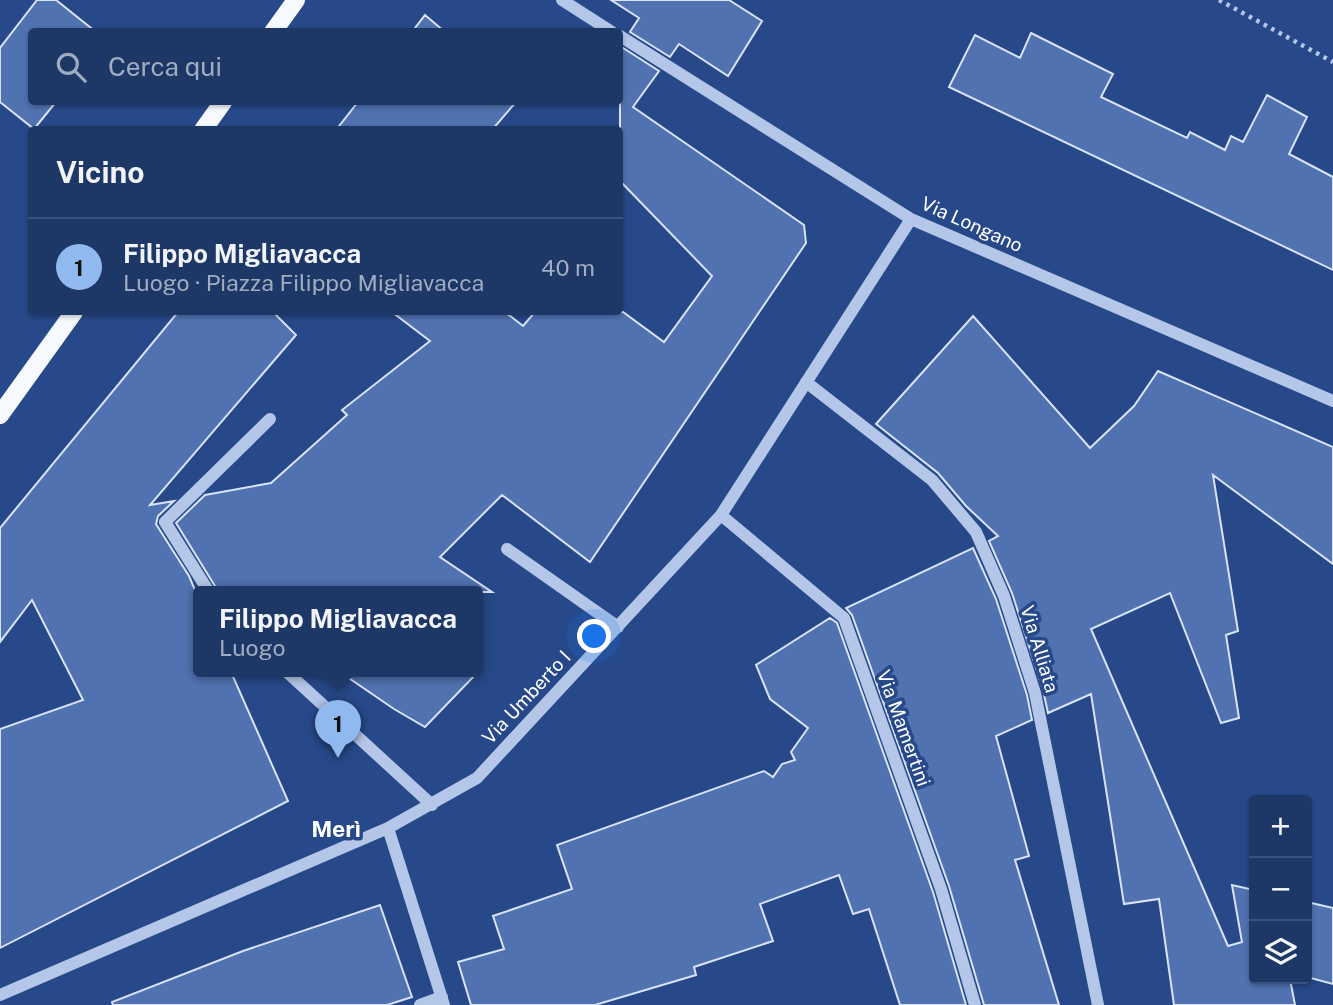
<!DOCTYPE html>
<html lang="it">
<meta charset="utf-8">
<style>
body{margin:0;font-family:"Public Sans",sans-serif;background:#2a4270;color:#f1f3f6}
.controls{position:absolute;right:21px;bottom:21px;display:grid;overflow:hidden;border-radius:7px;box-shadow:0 2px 5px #0004}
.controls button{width:63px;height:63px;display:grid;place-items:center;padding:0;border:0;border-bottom:2px solid #3b517b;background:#1d3767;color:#f1f3f6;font:35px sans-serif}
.you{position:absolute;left:595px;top:637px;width:24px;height:24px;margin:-18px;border:5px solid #fff;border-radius:50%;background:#1a73e8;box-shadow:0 0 0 10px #1a73e833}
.badge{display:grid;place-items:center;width:46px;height:46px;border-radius:50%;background:#90b9f0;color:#111;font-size:23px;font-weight:700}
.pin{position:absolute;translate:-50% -58px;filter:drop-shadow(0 2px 4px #0008)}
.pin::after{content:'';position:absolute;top:37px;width:24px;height:21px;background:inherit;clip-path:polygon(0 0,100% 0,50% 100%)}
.popup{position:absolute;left:193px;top:586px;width:290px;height:91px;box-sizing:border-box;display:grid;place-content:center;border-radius:7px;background:#1d3767;filter:drop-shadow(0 2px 5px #0005);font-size:23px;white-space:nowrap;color:#a0acc0}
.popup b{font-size:26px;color:#f1f3f6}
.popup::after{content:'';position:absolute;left:50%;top:100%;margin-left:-14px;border:14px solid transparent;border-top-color:#1d3767}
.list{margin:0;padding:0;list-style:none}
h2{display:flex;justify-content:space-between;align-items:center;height:91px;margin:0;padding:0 28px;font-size:30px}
h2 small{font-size:23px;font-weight:400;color:#a0acc0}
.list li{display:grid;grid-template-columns:46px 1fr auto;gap:21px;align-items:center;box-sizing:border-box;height:98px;padding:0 28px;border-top:2px solid #3b517b}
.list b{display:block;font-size:26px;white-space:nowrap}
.list p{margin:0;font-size:23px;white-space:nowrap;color:#a0acc0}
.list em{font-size:23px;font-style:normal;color:#a0acc0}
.icon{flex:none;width:38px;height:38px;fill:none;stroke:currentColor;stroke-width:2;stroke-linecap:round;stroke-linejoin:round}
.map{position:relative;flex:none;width:1333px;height:1005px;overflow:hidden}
.search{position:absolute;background:#1d3767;box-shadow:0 2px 5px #0004;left:28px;top:28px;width:595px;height:77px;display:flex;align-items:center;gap:18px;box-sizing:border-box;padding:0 24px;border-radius:7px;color:#a0acc0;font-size:26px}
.panel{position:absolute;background:#1d3767;box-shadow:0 2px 5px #0004;left:28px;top:126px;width:595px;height:189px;border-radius:7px}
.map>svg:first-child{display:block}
.building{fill:#5072b0;stroke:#d8e3f7;stroke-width:2}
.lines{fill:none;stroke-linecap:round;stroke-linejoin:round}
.path{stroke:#b4c7e9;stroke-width:4.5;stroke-dasharray:3.5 5;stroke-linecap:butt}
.minor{stroke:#b4c7e9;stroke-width:12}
.major{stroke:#f6f9fe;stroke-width:18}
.labels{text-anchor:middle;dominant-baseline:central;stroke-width:7;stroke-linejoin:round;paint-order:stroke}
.street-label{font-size:19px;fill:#fff;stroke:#274989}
.quarter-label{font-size:23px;font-weight:bold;fill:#fff;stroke:#274989}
</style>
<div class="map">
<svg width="1333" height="1005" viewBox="0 0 1333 1005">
<rect width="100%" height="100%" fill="#274989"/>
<path class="building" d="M37,0H56L96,32H32V102H56L34,129L0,102V48Z
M611,0H729L762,21L728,76L679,44L670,57L630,32L639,18Z
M425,15L445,32H412Z
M1031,33L1113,74L1101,97L1187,138L1190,132L1225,150L1231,136L1243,142L1267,95L1307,117L1289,154L1333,177V270L949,87L975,35L1020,58Z
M620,46L659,71L633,107L804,225L806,243L590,562L502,495L440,557L492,592H224L215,586L176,523L205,495L271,483L347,415L342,410L430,341L392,312H505L523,326L535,312H623L664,342L712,276L620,181Z
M358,102H516L492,130H336Z
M178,312H273L296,335L150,505L174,501L158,516L156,524L189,576L198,597V672H231L288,801L0,948V729L83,700L32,600L0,642V528Z
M973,316L1090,448L1134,406L1158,371L1333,447V564L1213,475L1238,631L1226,635L1239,718L1221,723L1170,593L1091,629L1228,946L1242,942L1232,885L1254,890V979H1290L1295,1005H1174L1159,899L1124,904L1091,694L1048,713L1043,690L1012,593L989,541L998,536L966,506L938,473L876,424Z
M973,548L996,599L1027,695L1032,720L996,736L1029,856L1015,860L1059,1005H984L949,886L852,615L846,608Z
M830,618L837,623L933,892L966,1005H900L869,909L853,914L839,875L760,904L773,941L694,967L696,975L595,1005H471L458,962L504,949L493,916L572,889L557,845L764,771L773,777L782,764L795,760L791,752L808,728L770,699L756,665Z
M340,672H478L425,727L394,709Z
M1307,902L1333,908V984L1307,977Z
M380,905L412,997L387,1005H113L112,1002L243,951Z"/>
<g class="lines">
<path class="path" d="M1219,0L1333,62"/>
<path class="minor" d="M562,0L612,32
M620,36L911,219L1333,401
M806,382L932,480L976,532L1004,596L1035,693L1098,1005
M721,515L844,618L941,889L975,1005
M507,549L618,627
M209,592L165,522L270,419
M287,672L432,805
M388,828L444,1005
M0,995L388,828L477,778L721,515L911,219
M420,1005L442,997"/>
<path class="major" d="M273,32L296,0
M203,130L223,102
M0,415L74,312"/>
</g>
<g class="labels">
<g class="street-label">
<text transform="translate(972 224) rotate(24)">Via Longano</text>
<text transform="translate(1040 649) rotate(73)">Via Alliata</text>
<text transform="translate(526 697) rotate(-47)">Via Umberto I</text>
<text transform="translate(904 728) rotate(70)">Via Mamertini</text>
</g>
<g class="quarter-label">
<text x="336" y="828">Merì</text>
</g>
</g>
</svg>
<div class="controls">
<button>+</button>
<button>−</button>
<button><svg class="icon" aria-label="layers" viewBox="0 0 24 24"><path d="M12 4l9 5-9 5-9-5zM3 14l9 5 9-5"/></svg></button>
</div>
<div class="you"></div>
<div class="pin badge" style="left:338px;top:758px">1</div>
<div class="popup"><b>Filippo Migliavacca</b>Luogo</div>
<div class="search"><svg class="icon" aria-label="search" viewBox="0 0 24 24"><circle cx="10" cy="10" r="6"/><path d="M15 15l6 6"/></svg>Cerca qui</div>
<section class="panel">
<h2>Vicino<small></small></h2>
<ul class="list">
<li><span class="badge">1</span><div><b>Filippo Migliavacca</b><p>Luogo · Piazza Filippo Migliavacca</p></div><em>40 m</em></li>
</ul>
</section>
</div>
